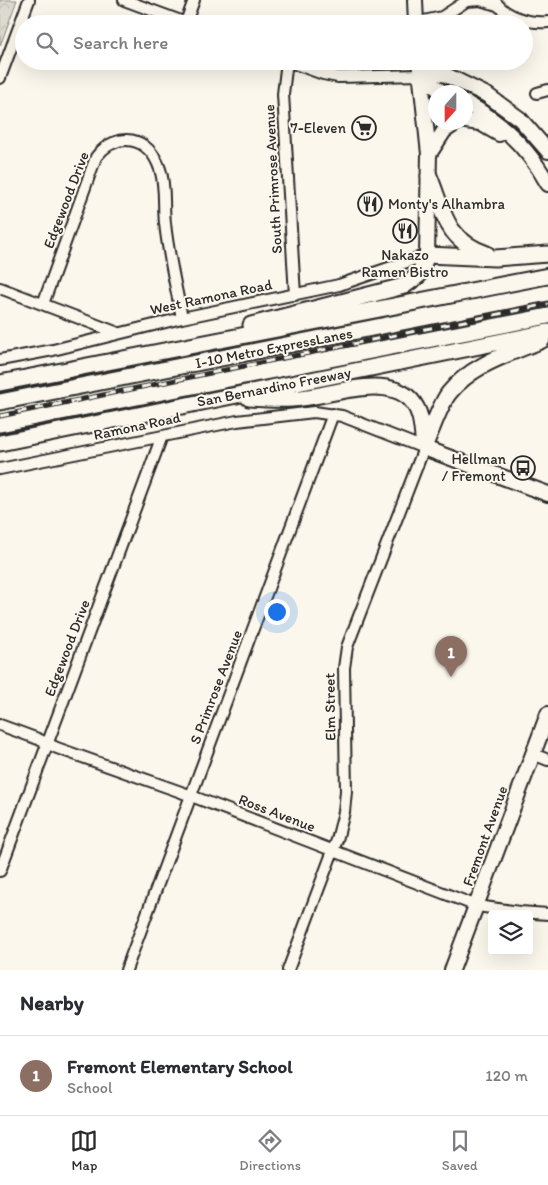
<!DOCTYPE html>
<style>
body{margin:0;font-family:Itim,sans-serif;background:#f2f2f3;color:#2b2b33}
.controls{position:absolute;right:15px;bottom:15px;display:grid;overflow:hidden;border-radius:5px;box-shadow:0 5px 20px #0002}
.controls button{width:45px;height:45px;display:grid;place-items:center;padding:0;border:0;border-bottom:1px solid #e1e1e2;background:#fff;color:#2b2b33;font:25px sans-serif}
.compass{position:absolute;left:428px;top:85px;width:45px;height:45px;border-radius:50%;background:#fff;box-shadow:0 5px 20px #0002;rotate:201deg}
.you{position:absolute;left:276px;top:611px;width:18px;height:18px;margin:-12px;border:4px solid #fff;border-radius:50%;background:#1a73e8;box-shadow:0 0 0 8px #1a73e833}
.badge{display:grid;place-items:center;width:32px;height:32px;border-radius:50%;background:#2b2b2b;color:#fff;font-size:16px;font-weight:700}
.pin{position:absolute;translate:-50% -41px;filter:drop-shadow(0 1px 2px #0008)}
.pin::after{content:'';position:absolute;top:26px;width:18px;height:15px;background:inherit;clip-path:polygon(0 0,100% 0,50% 100%)}
.list{margin:0;padding:0;list-style:none}
h2{display:flex;justify-content:space-between;align-items:center;height:65px;margin:0;padding:0 20px;font-size:21px}
h2 small{font-size:16px;font-weight:400;color:#7c7c81}
.list li{display:grid;grid-template-columns:32px 1fr auto;gap:15px;align-items:center;box-sizing:border-box;height:80px;padding:0 20px;border-top:1px solid #e1e1e2}
.list b{display:block;font-size:19px;white-space:nowrap}
.list p{margin:0;font-size:16px;white-space:nowrap;color:#7c7c81}
.list em{font-size:16px;font-style:normal;color:#7c7c81}
.icon{flex:none;width:28px;height:28px;fill:none;stroke:currentColor;stroke-width:2;stroke-linecap:round;stroke-linejoin:round}
.map{position:relative;flex:none;width:548px;height:970px;overflow:hidden}
.search{position:absolute;background:#fff;box-shadow:0 5px 20px #0002;left:15px;right:15px;top:15px;height:55px;display:flex;align-items:center;gap:12px;box-sizing:border-box;padding:0 18px;border-radius:28px;color:#7c7c81;font-size:19px}
.sheet{height:145px;background:#fff}
nav{display:flex;justify-content:space-around;align-items:center;box-sizing:border-box;height:70px;border-top:1px solid #e1e1e2;background:#fff;font-size:14px;color:#7c7c81}
nav a{display:grid;justify-items:center;gap:2px}
nav .on{color:#2b2b2b}
.map>svg:first-child{display:block}
.park{fill:url(#park-crowns);stroke:#84827e}
.lines{fill:none;stroke-linecap:round;stroke-linejoin:round}
.minor-casing{stroke:#2b2b2b;stroke-width:14}
.major-casing{stroke:#2b2b2b;stroke-width:18}
.highway-casing{stroke:#2b2b2b;stroke-width:19}
.minor{stroke:#fbf7ec;stroke-width:10}
.major{stroke:#fbf7ec;stroke-width:14}
.highway{stroke:#fbf7ec;stroke-width:15}
.rail-casing{stroke:#2b2b2b;stroke-width:5}
.rail{stroke:#fbf7ec;stroke-width:3;stroke-dasharray:9;stroke-linecap:butt}
.labels{text-anchor:middle;dominant-baseline:central;stroke-width:4;stroke-linejoin:round;paint-order:stroke}
.poi-label{font-size:15px;fill:#2b2b2b;stroke:#fbf7ec;text-anchor:end}
.street-label{font-size:15px;fill:#2b2b2b;stroke:#fbf7ec}
</style>
<div class="map">
<svg width="548" height="970" viewBox="0 0 548 970">
<defs>
<pattern id="park-crowns" width="20" height="18" patternUnits="userSpaceOnUse" patternTransform="scale(1.25)"><rect width="20" height="18" fill="#dddad0"/><path d="M2 6a3 3 0 1 1 6 0M12 15a3 3 0 1 1 6 0" fill="none" stroke="#bebbb3"/></pattern>
</defs>
<rect width="100%" height="100%" fill="#fbf7ec"/>
<filter id="ink" filterUnits="userSpaceOnUse"><feTurbulence type="fractalNoise" baseFrequency=".02" numOctaves="2"/><feDisplacementMap in="SourceGraphic" scale="10" xChannelSelector="R" yChannelSelector="G"/><feConvolveMatrix kernelMatrix="1 2 1 2 8 2 1 2 1" color-interpolation-filters="sRGB"/></filter>
<g filter="url(#ink)">
<path class="park" d="M0,0H17L0,46Z"/>
<g class="lines">
<g class="minor-casing">
<path id="minor" d="M124,0L189,24
M494,0C504,16 529,24 548,22
M467,1L480,0L497,5
M186,22L194,0
M415,23L442,17L468,0
M287,61L283,94L295,295
M287,61L323,74L338,77L420,75
M0,78L29,0
M537,93L548,90
M0,288L118,333
M43,304L96,157C117,130 149,136 160,169C166,186 163,205 165,223C168,254 176,287 182,318
M0,360L53,350L182,318L339,285L427,255
M0,469L237,421L314,412L342,416L424,448L347,647L344,668L346,791L344,812L337,840L288,970
M0,725L38,739L57,748L181,792L477,906L520,912L548,914
M533,754L548,760
M0,871L162,436
M126,970L333,414"/>
</g>
<g class="major-casing">
<path id="major" d="M415,0L416,24
M419,61L429,154L427,255
M420,75L437,73L446,75L487,95L520,119L548,151
M420,75L442,92
M466,103C501,122 529,149 548,184
M466,121L480,123L499,134
M429,154L444,131L457,122
M424,448L548,494
M452,970L548,714"/>
</g>
<g class="highway-casing">
<path id="highway" d="M429,176C444,212 445,240 487,254
M251,325L404,286L419,275L427,255L495,258L548,254
M0,383L548,276
M249,398C263,399 278,400 292,399C325,398 385,372 411,400C423,413 422,432 424,448
M0,402L548,293
M0,424L548,316
M0,443L548,332
M424,446C431,433 440,404 449,393C472,364 509,354 542,340"/>
</g>
<use href="#minor" class="minor"/>
<use href="#major" class="major"/>
<use href="#highway" class="highway"/>
<g class="rail-casing">
<path id="rail" d="M0,416L548,304"/>
</g>
<use href="#rail" class="rail"/>
</g>
</g>
<defs>
<g id="supermarket-ring" transform="scale(1.25)"><circle r="9.5" fill="#fbf7ec" stroke="#2b2b2b" stroke-width="1.5"/><path d="M-6-5.5h2.5l.6 2H6L4.5 2H-2.5L-4.4-4H-6ZM-1.5 3.2a1.3 1.3 0 1 0 .1 0ZM3 3.2a1.3 1.3 0 1 0 .1 0Z" fill="#2b2b2b"/></g>
<g id="restaurant-ring" transform="scale(1.25)"><circle r="9.5" fill="#fbf7ec" stroke="#2b2b2b" stroke-width="1.5"/><path d="M-5-6h1v4h1v-4h1v4h1v-4h1v5L-1.5 .5V6h-2V.5L-5-1ZM5-6V6H3V1.5H1.5Q1.5-4 5-6Z" fill="#2b2b2b"/></g>
<g id="bus-ring" transform="scale(1.25)"><circle r="9.5" fill="#fbf7ec" stroke="#2b2b2b" stroke-width="1.5"/><path d="M-5-6H5V4H4V6H2V4H-2V6H-4V4H-5ZM-3.5-4V0h7V-4ZM-3.5 1.2v1.5H-2V1.2ZM2 1.2v1.5H3.5V1.2Z" fill="#2b2b2b"/></g>
</defs>
<g fill-rule="evenodd">
<use href="#supermarket-ring" x="364" y="128"/>
<use href="#restaurant-ring" x="370" y="204"/>
<use href="#restaurant-ring" x="405" y="231"/>
<use href="#bus-ring" x="523" y="468"/>
</g>
<g class="labels">
<g class="poi-label">
<text x="346" y="128">7-Eleven</text>
<text x="388" y="204" text-anchor="start">Monty's Alhambra</text>
<text x="405" y="255" text-anchor="middle">Nakazo<tspan x="405" dy="17">Ramen Bistro</tspan></text>
<text x="506" y="459">Hellman<tspan x="506" dy="17">/ Fremont</tspan></text>
</g>
<g class="street-label">
<text transform="translate(273 179) rotate(-93)">South Primrose Avenue</text>
<text transform="translate(66 200) rotate(-69)">Edgewood Drive</text>
<text transform="translate(211 297) rotate(-12)">West Ramona Road</text>
<text transform="translate(274 348) rotate(-11)">I-10 Metro ExpressLanes</text>
<text transform="translate(274 387) rotate(-11)">San Bernardino Freeway</text>
<text transform="translate(137 426) rotate(-12)">Ramona Road</text>
<text transform="translate(67 648) rotate(-69)">Edgewood Drive</text>
<text transform="translate(216 687) rotate(-69)">S Primrose Avenue</text>
<text transform="translate(330 707) rotate(-91)">Elm Street</text>
<text transform="translate(277 813) rotate(21)">Ross Avenue</text>
<text transform="translate(485 836) rotate(-70)">Fremont Avenue</text>
</g>
</g>
</svg>
<div class="controls">
<button><svg class="icon" aria-label="layers" viewBox="0 0 24 24"><path d="M12 4l9 5-9 5-9-5zM3 14l9 5 9-5"/></svg></button>
</div>
<svg class="compass" viewBox="-18 -18 36 36"><path d="M0-13l5 13h-10z" fill="#e53935"/><path d="M0 13l5-13h-10z" fill="#7c7c81"/></svg>
<div class="you"></div>
<div class="pin badge" style="left:451px;top:677px;background:#8d6e63">1</div>
<div class="search"><svg class="icon" aria-label="search" viewBox="0 0 24 24"><circle cx="10" cy="10" r="6"/><path d="M15 15l6 6"/></svg>Search here</div>
</div>
<section class="sheet">
<h2>Nearby<small></small></h2>
<ul class="list">
<li><span class="badge" style="background:#8d6e63">1</span><div><b>Fremont Elementary School</b><p>School</p></div><em>120 m</em></li>
</ul>
</section>
<nav>
<a class="on"><svg class="icon" aria-label="map" viewBox="0 0 24 24"><path d="M3 6l6-2 6 2 6-2v14l-6 2-6-2-6 2zM9 4v14M15 6v14"/></svg>Map</a>
<a><svg class="icon" aria-label="directions" viewBox="0 0 24 24"><path d="M12 3l9 9-9 9-9-9zM9 14v-3h6M13 9l2 2-2 2"/></svg>Directions</a>
<a><svg class="icon" aria-label="saved" viewBox="0 0 24 24"><path d="M7 4h10v16l-5-4-5 4z"/></svg>Saved</a>
</nav>
